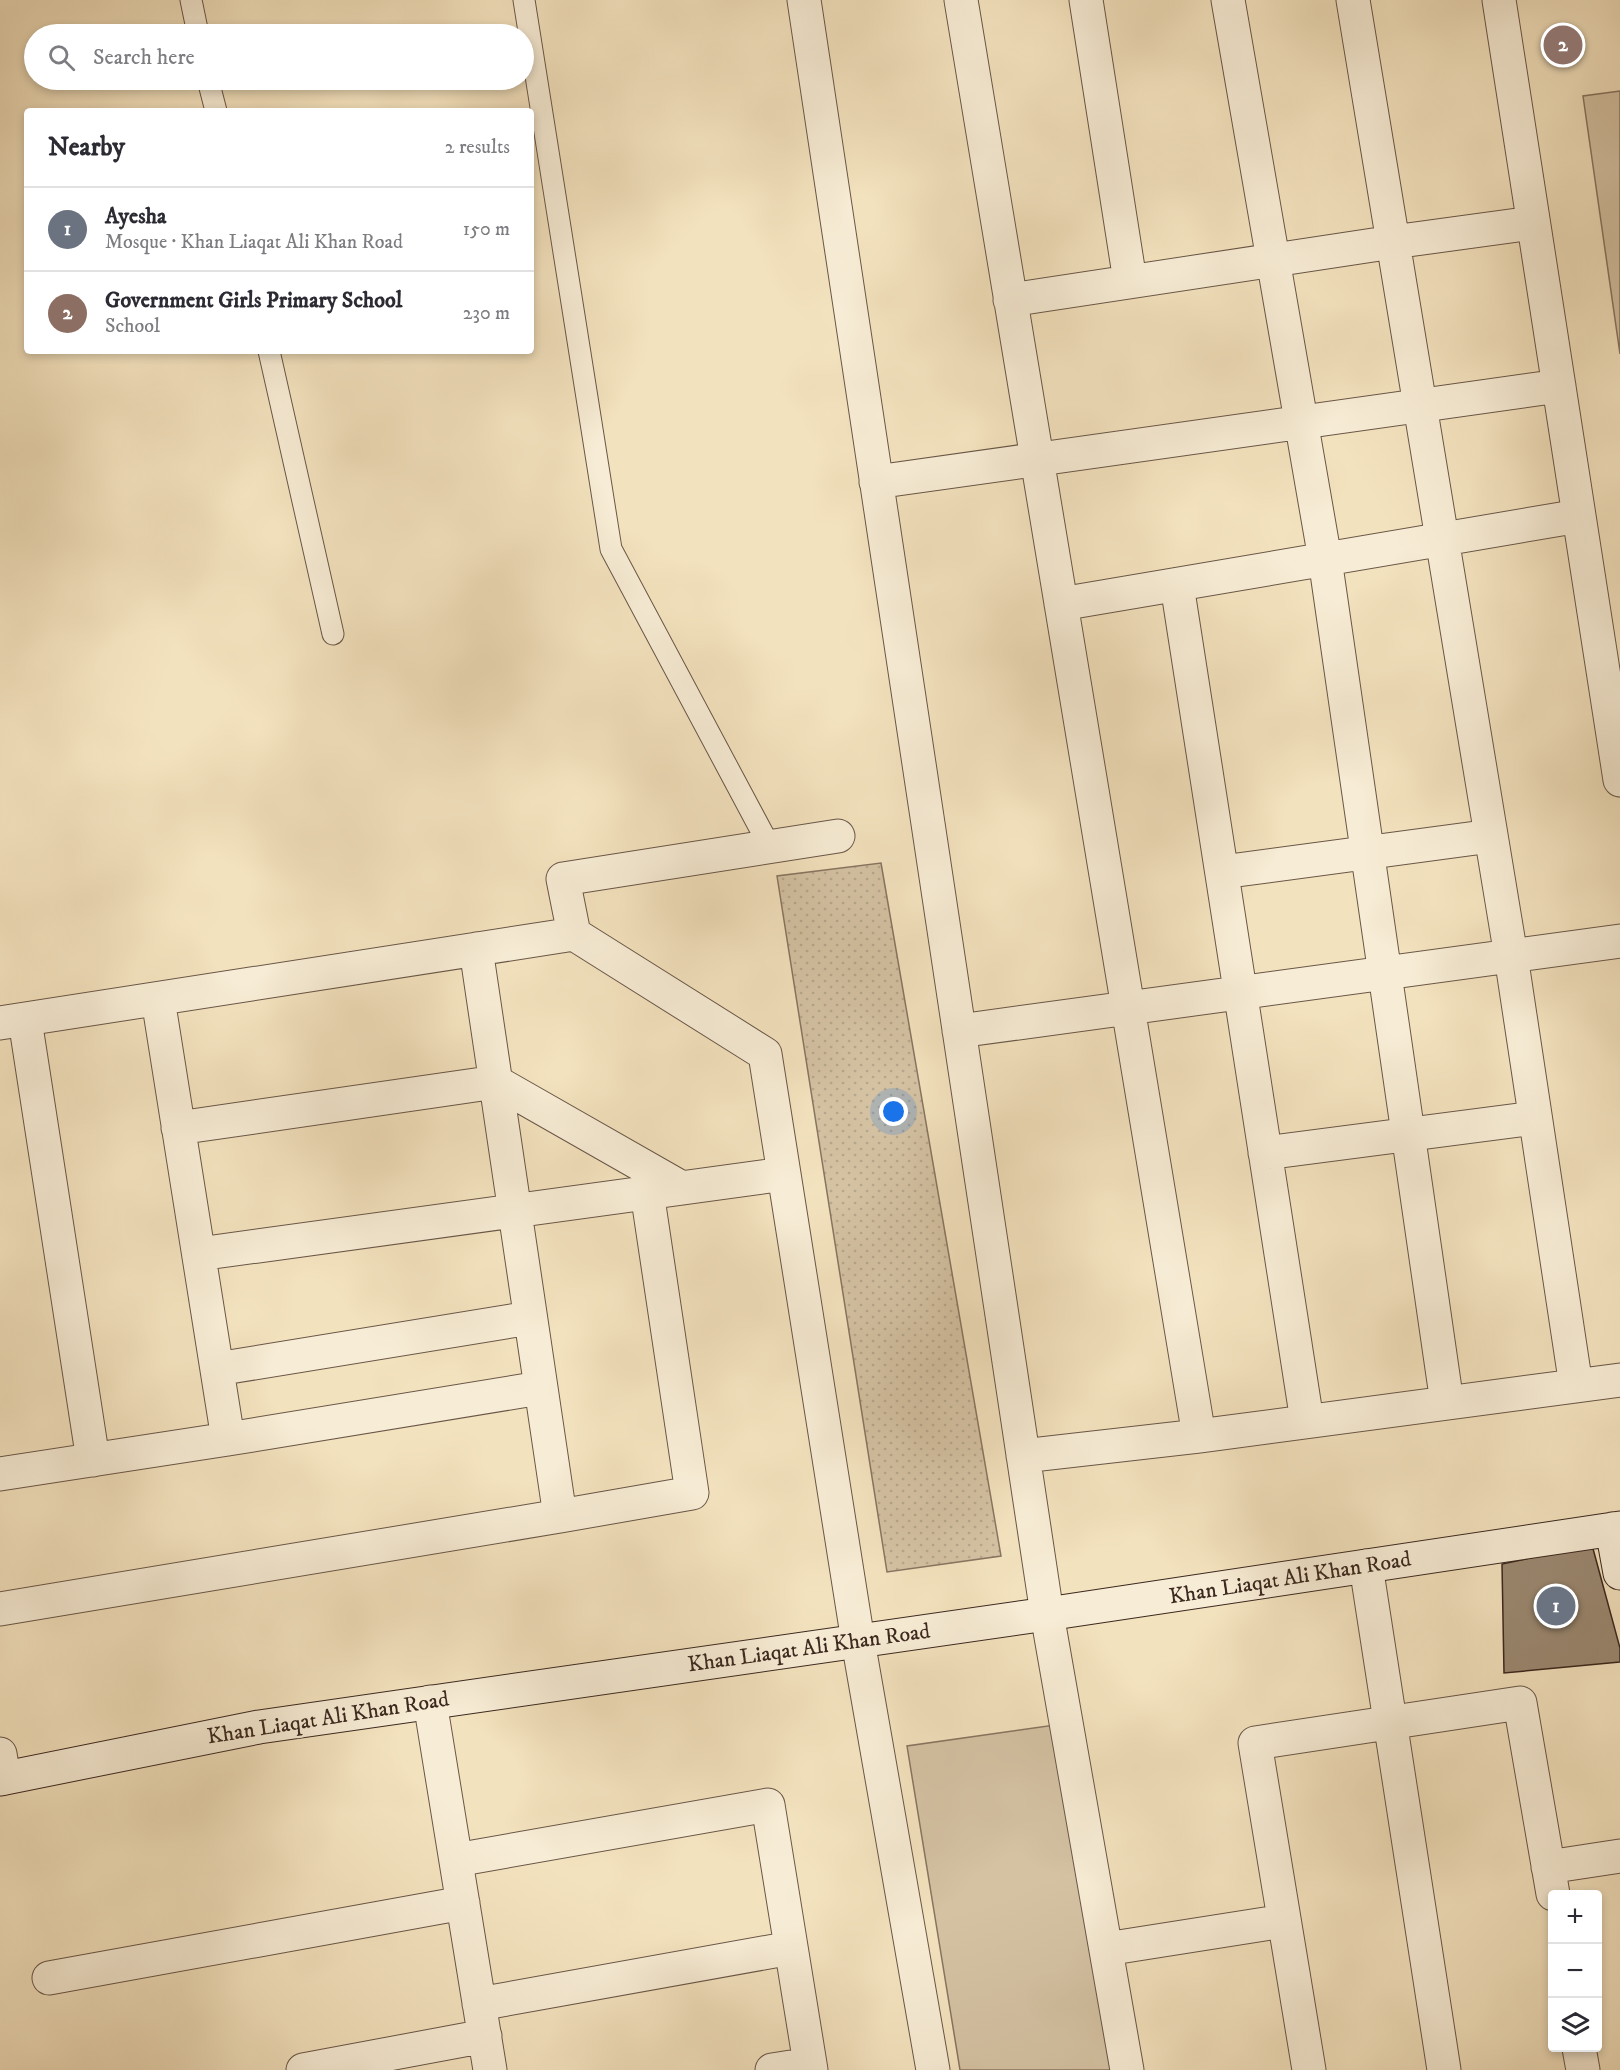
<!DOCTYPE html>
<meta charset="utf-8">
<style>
body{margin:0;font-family:"IM FELL DW Pica",serif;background:#f7f7f7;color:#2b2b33}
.controls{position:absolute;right:18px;bottom:18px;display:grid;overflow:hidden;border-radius:6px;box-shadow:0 3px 9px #0003}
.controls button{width:54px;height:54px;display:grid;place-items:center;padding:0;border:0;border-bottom:2px solid #e1e1e2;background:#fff;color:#2b2b33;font:30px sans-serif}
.you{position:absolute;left:894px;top:1112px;width:21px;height:21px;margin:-15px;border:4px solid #fff;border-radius:50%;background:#1a73e8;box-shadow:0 0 0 9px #1a73e833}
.badge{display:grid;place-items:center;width:39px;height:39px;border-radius:50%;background:#8f2418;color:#fff;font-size:20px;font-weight:700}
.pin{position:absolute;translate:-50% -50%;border:3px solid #fff;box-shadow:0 2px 6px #0006}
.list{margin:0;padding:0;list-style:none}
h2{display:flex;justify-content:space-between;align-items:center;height:78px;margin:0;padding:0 24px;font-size:26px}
h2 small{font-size:20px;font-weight:400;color:#7c7c81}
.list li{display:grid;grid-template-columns:39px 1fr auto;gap:18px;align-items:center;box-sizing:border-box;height:84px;padding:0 24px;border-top:2px solid #e1e1e2}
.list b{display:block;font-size:22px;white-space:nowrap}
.list p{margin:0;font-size:20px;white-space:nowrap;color:#7c7c81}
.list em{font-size:20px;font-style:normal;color:#7c7c81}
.icon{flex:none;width:33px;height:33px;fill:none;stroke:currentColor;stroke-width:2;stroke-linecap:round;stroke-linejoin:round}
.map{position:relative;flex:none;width:1620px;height:2070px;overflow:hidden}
.search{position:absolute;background:#fff;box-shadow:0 3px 9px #0003;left:24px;top:24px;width:510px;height:66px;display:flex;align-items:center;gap:15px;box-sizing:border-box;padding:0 21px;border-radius:33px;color:#7c7c81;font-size:22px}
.panel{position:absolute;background:#fff;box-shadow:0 3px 9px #0003;left:24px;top:108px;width:510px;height:246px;border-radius:6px}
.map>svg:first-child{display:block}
.grass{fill:#d4c2a3;stroke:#887561;stroke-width:1.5}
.park{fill:url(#park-dots);stroke:#887561;stroke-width:1.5}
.building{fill:#9b8972;stroke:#3b281f;stroke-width:1.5}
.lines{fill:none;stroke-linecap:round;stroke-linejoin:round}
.lane-casing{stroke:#695647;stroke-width:23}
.street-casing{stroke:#695647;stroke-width:35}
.secondary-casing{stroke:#3b281f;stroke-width:35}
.lane{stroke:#f7ecd5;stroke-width:21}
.street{stroke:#f7ecd5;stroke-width:33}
.secondary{stroke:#f7ecd5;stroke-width:33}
.labels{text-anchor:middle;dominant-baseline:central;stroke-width:4.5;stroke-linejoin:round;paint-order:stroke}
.street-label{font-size:22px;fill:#3b281f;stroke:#f7ecd5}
</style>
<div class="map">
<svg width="1620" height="2070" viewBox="0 0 1620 2070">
<defs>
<pattern id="park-dots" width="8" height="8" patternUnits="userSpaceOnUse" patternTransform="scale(1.5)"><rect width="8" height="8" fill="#d4c2a3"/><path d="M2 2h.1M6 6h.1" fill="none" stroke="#b7a78c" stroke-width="1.8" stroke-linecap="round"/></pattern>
</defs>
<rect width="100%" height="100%" fill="#f3e2be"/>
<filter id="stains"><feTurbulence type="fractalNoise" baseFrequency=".00333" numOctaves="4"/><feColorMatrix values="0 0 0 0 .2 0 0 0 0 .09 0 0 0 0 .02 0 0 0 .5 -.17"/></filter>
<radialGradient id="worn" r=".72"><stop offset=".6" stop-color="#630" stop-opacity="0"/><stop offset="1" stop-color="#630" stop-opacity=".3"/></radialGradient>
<path class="grass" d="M1620,91V354L1583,96Z
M1069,1723L1119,2070H960L907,1746Z"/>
<path class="park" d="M881,863L1001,1556L887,1572L777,876Z"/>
<path class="building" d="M1592,1545L1620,1648V1662L1504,1673L1502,1564Z"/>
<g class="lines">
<g class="lane-casing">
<path id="lane" d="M191,0L198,34
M524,0L611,549L770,847
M208,80L216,111
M269,351L333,634"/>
</g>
<g class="street-casing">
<path id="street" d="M804,0L1047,1614L1127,2070
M961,0L1199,1436
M1086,0L1130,281
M1228,0L1325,559L1447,1403
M1353,0L1511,956L1576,1386
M1499,0L1620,780
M1010,300L1393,242L1533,223
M876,482L1559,386
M1177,585L1307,1421
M1061,604L1579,516
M1222,872L1491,836
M574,934L765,1054L858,1641L933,2070
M158,999L228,1439
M25,1020L93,1460
M0,1023L574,934L563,879L838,836
M959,1031L1620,941
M178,1128L496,1082L682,1188
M1265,1153L1535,1118
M199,1254L784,1174
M217,1369L530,1318
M1023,1456L1199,1436L1620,1380
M0,1474L228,1439L540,1388
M560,1516L692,1493L647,1192
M1366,1566L1444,2070
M0,1609L560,1516L476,949
M430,1702L490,2070
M0,1754L4,1778
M456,1860L768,1805L811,2070
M1548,1867L1620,1856
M1106,1949L1284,1921
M49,1978L463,1903
M479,2004L791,1948
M1579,2048L1583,2070
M303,2070L485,2036
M772,2070L810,2064
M1309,2070L1255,1743L1520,1703L1553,1894"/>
</g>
<g class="secondary-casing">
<path id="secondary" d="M1612,1529L1620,1573
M0,1779L259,1727L1047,1614L1620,1528"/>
</g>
<use href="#lane" class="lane"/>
<use href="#street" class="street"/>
<use href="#secondary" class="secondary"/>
</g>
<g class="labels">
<g class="street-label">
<text transform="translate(1290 1578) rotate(-9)">Khan Liaqat Ali Khan Road</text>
<text transform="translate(809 1648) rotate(-8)">Khan Liaqat Ali Khan Road</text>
<text transform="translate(328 1718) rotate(-9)">Khan Liaqat Ali Khan Road</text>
</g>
</g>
<rect width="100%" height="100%" filter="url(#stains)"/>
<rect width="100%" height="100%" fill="url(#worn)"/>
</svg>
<div class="controls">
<button>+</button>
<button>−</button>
<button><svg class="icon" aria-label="layers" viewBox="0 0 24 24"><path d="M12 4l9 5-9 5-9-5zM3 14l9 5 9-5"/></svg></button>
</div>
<div class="you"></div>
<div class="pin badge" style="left:1556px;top:1606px;background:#6b7280">1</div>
<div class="pin badge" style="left:1563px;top:45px;background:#8d6e63">2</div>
<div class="search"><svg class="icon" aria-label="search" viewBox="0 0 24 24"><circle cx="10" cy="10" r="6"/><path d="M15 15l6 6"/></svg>Search here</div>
<section class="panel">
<h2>Nearby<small>2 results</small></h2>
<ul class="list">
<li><span class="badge" style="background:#6b7280">1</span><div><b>Ayesha</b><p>Mosque · Khan Liaqat Ali Khan Road</p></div><em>150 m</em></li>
<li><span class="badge" style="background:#8d6e63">2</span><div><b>Government Girls Primary School</b><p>School</p></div><em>230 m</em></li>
</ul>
</section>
</div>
